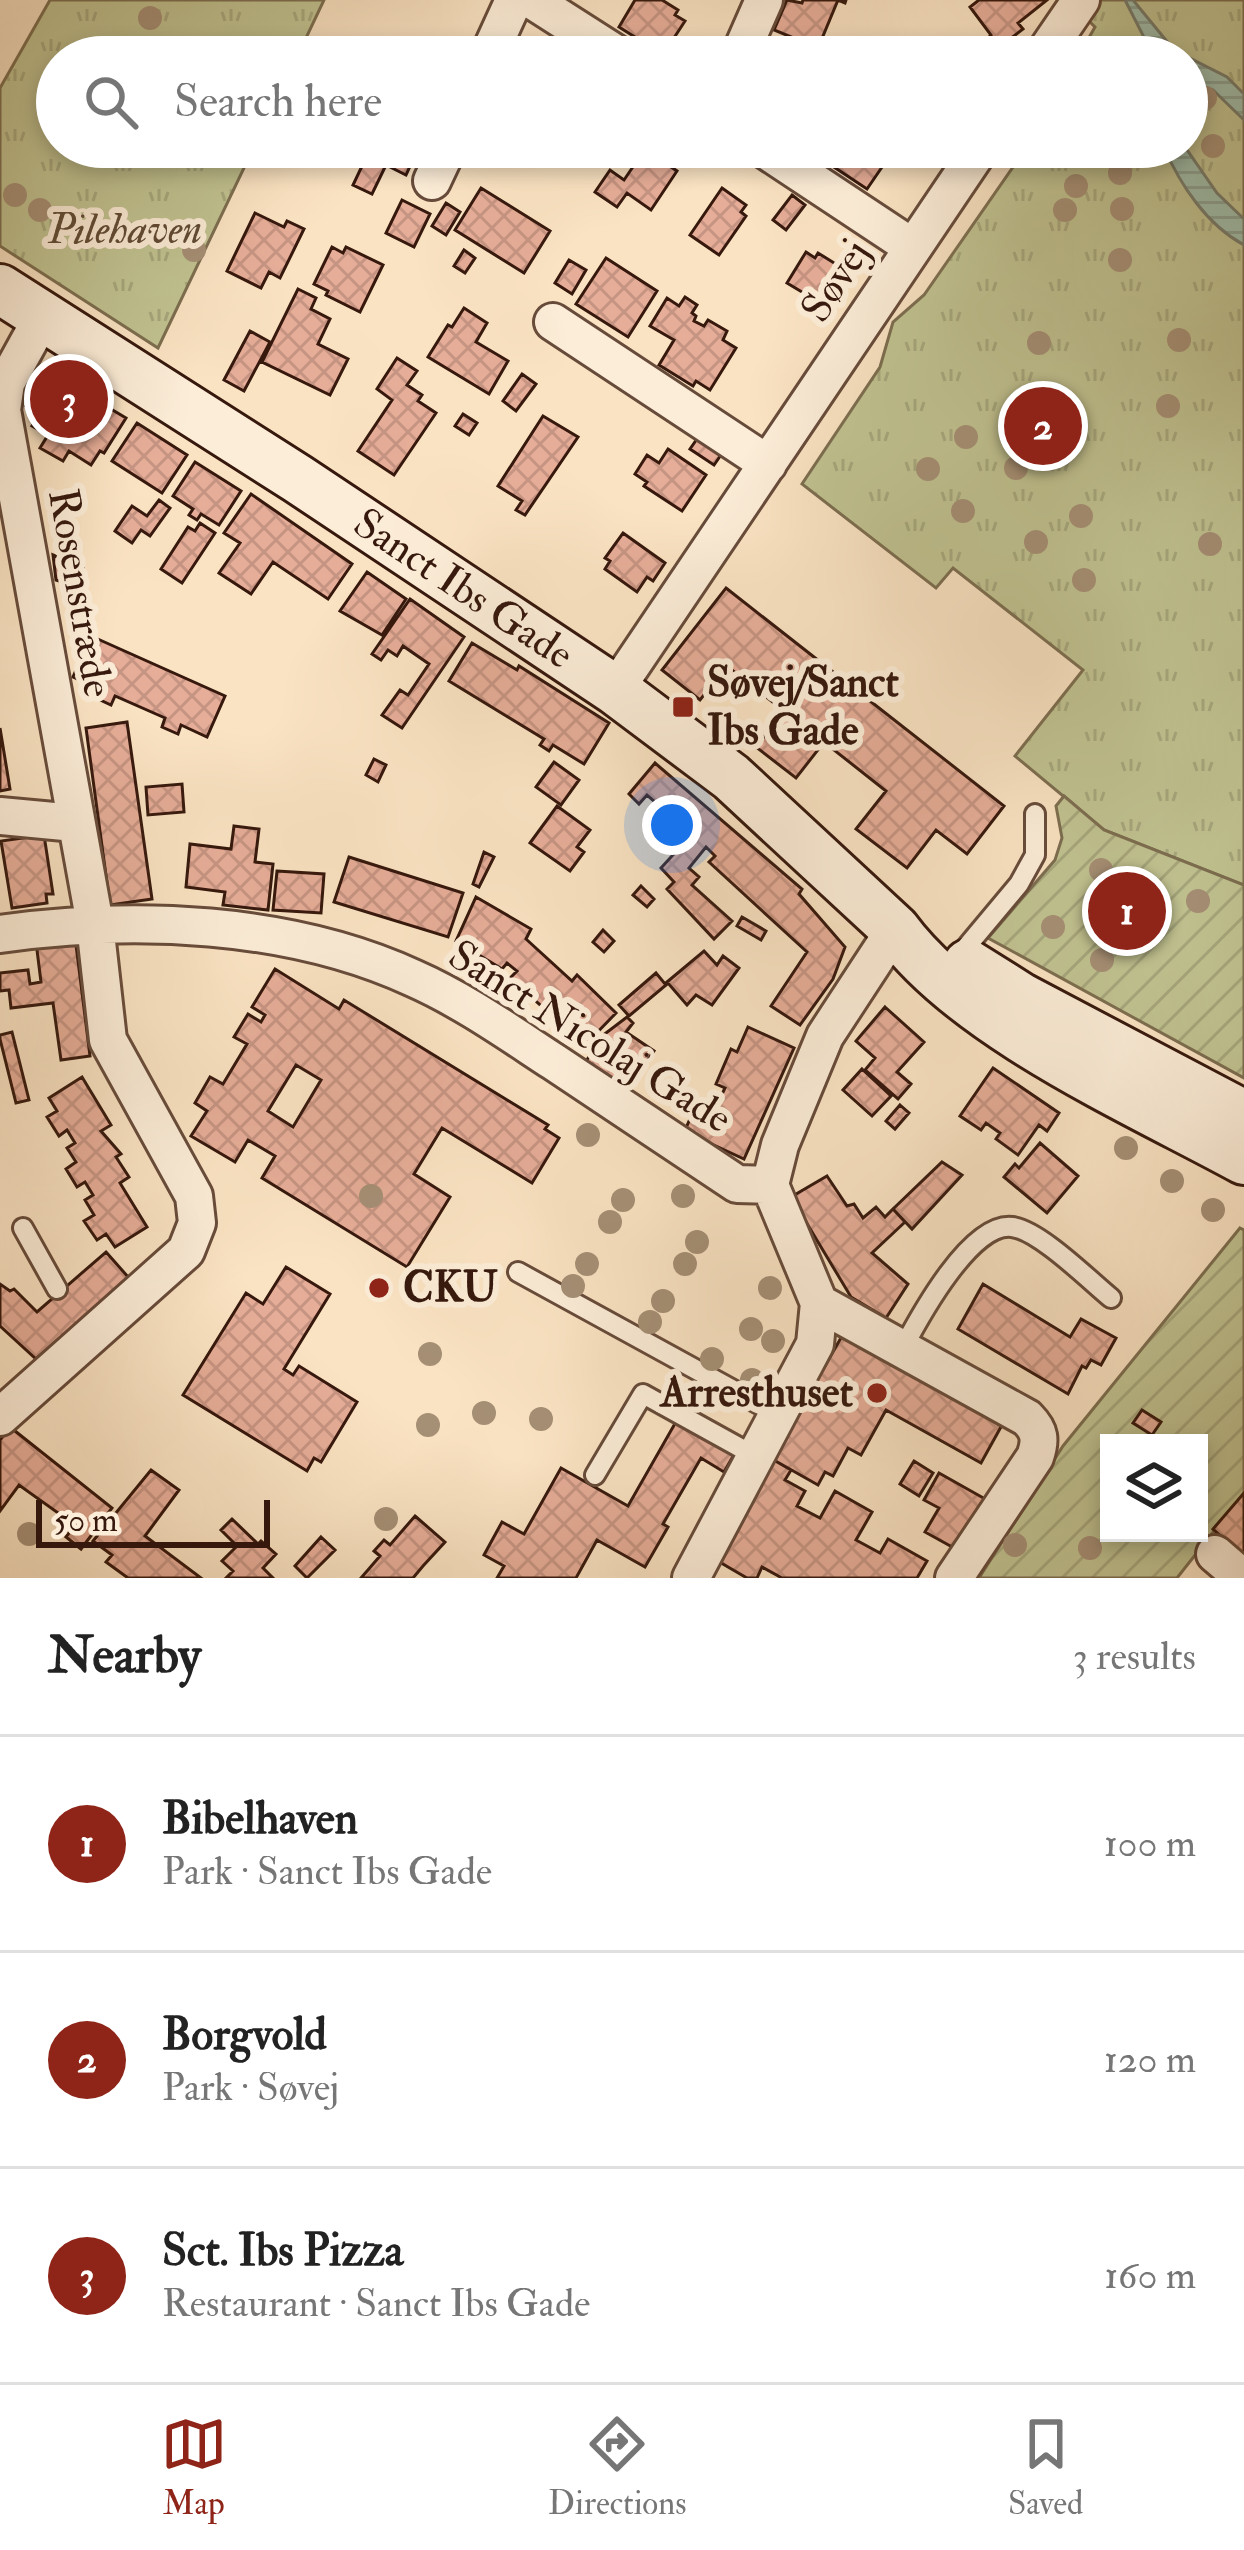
<!DOCTYPE html>
<meta charset="utf-8">
<style>
body{margin:0;font-family:"IM FELL Double Pica",serif;background:#f6f6f6;color:#222}
.controls{position:absolute;right:36px;bottom:36px;display:grid;overflow:hidden;border-radius:0px;box-shadow:0 6px 18px #0003}
.controls button{width:108px;height:108px;display:grid;place-items:center;padding:0;border:0;border-bottom:3px solid #e0e0e0;background:#fff;color:#222;font:60px sans-serif}
.scale{position:absolute;left:36px;bottom:30px;width:234px;box-sizing:border-box;padding-left:12px;border:6px solid #36180d;border-top:0;font-size:33px;line-height:42px;white-space:nowrap;color:#36180d;-webkit-text-stroke:9px #fcedd8;paint-order:stroke}
.you{position:absolute;left:672px;top:825px;width:42px;height:42px;margin:-30px;border:9px solid #fff;border-radius:50%;background:#1a73e8;box-shadow:0 0 0 18px #1a73e833}
.badge{display:grid;place-items:center;width:78px;height:78px;border-radius:50%;background:#8f2418;color:#fff;font-size:39px;font-weight:700}
.pin{position:absolute;translate:-50% -50%;border:6px solid #fff;box-shadow:0 3px 12px #0006}
.list{margin:0;padding:0;list-style:none}
h2{display:flex;justify-content:space-between;align-items:center;height:156px;margin:0;padding:0 48px;font-size:51px}
h2 small{font-size:39px;font-weight:400;color:#767676}
.list li{display:grid;grid-template-columns:78px 1fr auto;gap:36px;align-items:center;box-sizing:border-box;height:216px;padding:0 48px;border-top:3px solid #e0e0e0}
.list b{display:block;font-size:45px;white-space:nowrap}
.list p{margin:0;font-size:39px;white-space:nowrap;color:#767676}
.list em{font-size:39px;font-style:normal;color:#767676}
.icon{flex:none;width:66px;height:66px;fill:none;stroke:currentColor;stroke-width:2;stroke-linecap:round;stroke-linejoin:round}
.map{position:relative;flex:none;width:1244px;height:1578px;overflow:hidden}
.search{position:absolute;background:#fff;box-shadow:0 6px 18px #0003;left:36px;right:36px;top:36px;height:132px;display:flex;align-items:center;gap:30px;box-sizing:border-box;padding:0 42px;border-radius:66px;color:#767676;font-size:45px}
.sheet{height:804px;background:#fff}
nav{display:flex;justify-content:space-around;align-items:center;box-sizing:border-box;height:168px;border-top:3px solid #e0e0e0;background:#fff;font-size:33px;color:#767676}
nav a{display:grid;justify-items:center;gap:6px}
nav .on{color:#8f2418}
.map>svg:first-child{display:block}
.park{fill:url(#park-tufts);stroke:#7c6e50;stroke-width:3}
.garden{fill:url(#garden-furrows);stroke:#7c6e50;stroke-width:3;fill-rule:evenodd}
.water{fill:url(#water-rules);stroke:#757c6d;stroke-width:3}
.building{fill:url(#building-cross-hatch);stroke:#36180d;stroke-width:3;fill-rule:evenodd}
.lines{fill:none;stroke-linecap:round;stroke-linejoin:round}
.service-casing{stroke:#674b3a;stroke-width:24}
.minor-casing{stroke:#674b3a;stroke-width:42}
.secondary-casing{stroke:#36180d;stroke-width:54}
.service{stroke:#fcedd8;stroke-width:18}
.minor{stroke:#fcedd8;stroke-width:36}
.secondary{stroke:#fcedd8;stroke-width:48}
.tree{fill:#a58f75}
.poi-dot{fill:#8f2418;stroke:#fcedd8;stroke-width:4.5}
.labels{text-anchor:middle;dominant-baseline:central;stroke-width:12;stroke-linejoin:round;paint-order:stroke}
.park-label{font-size:42px;font-style:italic;fill:#604b35;stroke:#fcedd8}
.street-label{font-size:42px;fill:#36180d;stroke:#fcedd8}
.poi-label{font-size:42px;font-weight:bold;fill:#36180d;stroke:#fcedd8;text-anchor:start}
</style>
<div class="map">
<svg width="1244" height="1578" viewBox="0 0 1244 1578">
<defs>
<pattern id="park-tufts" width="24" height="20" patternUnits="userSpaceOnUse" patternTransform="scale(3)"><rect width="24" height="20" fill="#c1c392"/><path d="M3 7l-1-3M5 7V3M7 7l1-3M15 17l-1-3M17 17v-4M19 17l1-3" fill="none" stroke="#a6a77d"/></pattern>
<pattern id="garden-furrows" width="10" height="10" patternUnits="userSpaceOnUse" patternTransform="scale(3)"><rect width="10" height="10" fill="#c1c392"/><path d="M-1 1l2-2M0 10L10 0M9 11l2-2" fill="none" stroke="#a6a77d"/></pattern>
<pattern id="water-rules" width="6" height="5" patternUnits="userSpaceOnUse" patternTransform="scale(3)"><rect width="6" height="5" fill="#9fbfad"/><path d="M0 2.5h6" fill="none" stroke="#8aa394"/></pattern>
<pattern id="building-cross-hatch" width="8" height="8" patternUnits="userSpaceOnUse" patternTransform="scale(3)"><rect width="8" height="8" fill="#e6ad98"/><path d="M0 0l8 8M0 8l8-8" fill="none" stroke="#c69482"/></pattern>
</defs>
<rect width="100%" height="100%" fill="#fae3c3"/>
<filter id="stains"><feTurbulence type="fractalNoise" baseFrequency=".00167" numOctaves="4"/><feColorMatrix values="0 0 0 0 .2 0 0 0 0 .09 0 0 0 0 .02 0 0 0 .5 -.17"/></filter>
<radialGradient id="worn" r=".72"><stop offset=".6" stop-color="#630" stop-opacity="0"/><stop offset="1" stop-color="#630" stop-opacity=".3"/></radialGradient>
<path class="park" d="M50,0H324L297,57H57V147H254L158,348L0,246V88Z
M1098,0H1244V885L1104,830L1015,756L1083,670L953,568L936,588L802,484L880,367L893,322L924,295L1027,147H1187V57H1078L1095,27L1086,18Z"/>
<path class="garden" d="M1064,796L1104,830L1244,885V1078L988,938L1055,860L1062,838L1056,806Z
M1240,1228L1244,1230V1493L1177,1578H979L1063,1446ZM1109,1443H1199V1533H1109Z"/>
<path class="water" d="M1125,0H1133L1174,50L1227,77L1244,94V120L1213,90L1187,80V57H1154Z
M1164,147H1185L1217,193L1244,219V245C1207,225 1180,185 1164,147Z"/>
<path class="building" d="M635,0H662L678,10L675,15L685,21L670,44L661,38L654,49L619,27Z
M787,0L802,3L803,0H846L845,3L838,0L818,48L774,30Z
M979,0H1047L1018,23L1023,29L993,52L985,41L991,35L970,7Z
M371,147H419L406,175L386,165L372,194L353,185Z
M807,147H830L821,159Z
M844,147H887L893,151L867,189L831,165Z
M645,149L677,171L651,210L627,193L617,207L595,192L610,170L624,180Z
M481,188L550,231L524,273L455,230Z
M722,188L746,205L741,212L746,216L719,255L690,235Z
M792,195L805,205L786,230L773,220Z
M402,200L430,214L414,247L386,233Z
M446,203L460,212L446,235L432,226Z
M255,213L284,227L287,221L304,229L280,278L269,272L261,288L227,271Z
M332,247L343,253L346,247L383,265L360,312L326,295L328,291L314,284Z
M464,250L475,258L465,273L454,266Z
M806,252L815,258L818,253L839,266L836,272L845,278L827,307L787,283Z
M606,258L657,291L628,337L576,304Z
M569,260L586,270L572,294L555,283Z
M298,289L316,298L311,309L330,319L318,344L348,359L330,395L262,362Z
M685,297L697,305L692,313L696,316L694,321L704,326L708,320L727,331L723,340L736,348L710,390L696,381L693,386L659,365L674,340L650,326L667,298L679,306Z
M464,308L487,323L476,342L508,361L489,394L428,357L448,325L452,327Z
M250,331L270,342L244,391L224,380Z
M397,358L417,371L407,385L422,395L418,401L436,413L394,475L358,451L392,400L377,389Z
M47,371L126,418L104,453L100,451L91,465L69,451L63,461L40,448L48,435L32,426L39,414L26,406Z
M522,374L536,384L516,411L503,401Z
M463,414L477,423L469,435L455,426Z
M543,416L578,437L525,515L516,510L522,501L498,486Z
M137,423L187,455L162,493L112,461Z
M699,436L723,452L714,465L690,449Z
M668,449L706,475L682,511L644,486L647,482L635,474L647,455L659,463Z
M195,462L241,491L219,525L201,514L197,520L189,515L193,509L173,496Z
M251,494L352,564L328,599L273,562L251,594L219,573L240,543L224,533Z
M159,500L170,508L150,536L141,530L132,543L115,531L132,506L147,516Z
M200,523L215,533L182,583L161,569L188,527L195,531Z
M623,533L665,563L653,581L647,577L637,592L605,569L610,561L605,558Z
M53,555L83,568L76,586L56,580Z
M367,572L406,599L382,635L340,611Z
M726,588L1004,806L967,854L936,830L907,868L856,829L886,791L824,742L796,778L756,747L784,711L727,666L700,700L662,670Z
M410,599L464,637L402,728L382,715L400,690L408,695L429,664L403,646L397,656L388,650L381,660L372,654Z
M91,636L225,696L207,737L181,725L178,734L162,727L165,718L115,696L111,705L96,698L100,689L73,677Z
M472,643L517,670L519,666L609,723L584,764L553,745L549,751L540,745L544,739L449,681Z
M127,722L152,899L110,905L86,728Z
M0,728L10,789L0,791Z
M374,759L386,765L378,782L366,775Z
M554,762L579,780L561,805L536,787Z
M655,763L802,889L799,894L845,947L833,979L800,1025L771,1006L807,952L709,862L715,856L706,847L689,868L699,877L692,885L732,921L714,939L667,889L674,882L661,868L692,834L647,795L639,804L629,794Z
M182,784L184,812L148,815L146,787Z
M557,806L590,830L577,847L584,852L570,871L530,843Z
M234,826L259,829L255,862L273,864L268,910L223,905L225,892L186,887L190,844L231,849Z
M44,835L53,894H46L47,903L12,908L1,841Z
M484,852L494,857L479,887L473,884Z
M349,857L463,893L448,937L334,902Z
M277,871L324,874L321,913L273,910Z
M641,886L654,899L647,907L633,895Z
M476,897L531,929L526,939L572,981L577,975L616,1013L585,1045L510,978L517,971L507,963L502,969L456,941Z
M742,917L766,931L761,940L737,926Z
M603,930L614,941L604,952L593,942Z
M75,937L90,1056L61,1060L53,1003L11,1008L9,990L0,991V973L28,970L30,984L41,982L36,942Z
M704,951L717,965L723,956L739,968L712,1005L696,995L687,1005L667,982Z
M275,969L339,1009L344,1000L548,1125L545,1129L559,1138L532,1183L442,1128L414,1174L450,1197L407,1267L262,1178L275,1156L248,1140L235,1162L191,1136L207,1111L195,1103L210,1077L223,1084L247,1044L234,1037L248,1014L261,1022L265,1015L252,1007ZM296,1065L321,1080L293,1127L268,1111Z
M656,973L666,985L629,1016L619,1005Z
M885,1007L924,1042L897,1072L911,1084L898,1099L865,1070L875,1058L856,1041Z
M627,1017L633,1023L626,1032L654,1051L626,1090L585,1063L602,1036Z
M748,1027L794,1048L744,1159L703,1140L686,1128L697,1103L714,1111L725,1088L716,1084L731,1049L737,1052Z
M12,1032L29,1100L16,1103L0,1039V1035Z
M993,1068L1059,1113L1047,1131L1039,1125L1018,1155L996,1139L1000,1133L986,1123L981,1130L960,1116Z
M862,1069L891,1096L872,1116L843,1090Z
M82,1077L111,1125L101,1131L121,1154L116,1157L129,1177L120,1183L147,1227L115,1247L106,1234L97,1240L84,1221L94,1215L85,1200L93,1195L85,1182L77,1187L66,1169L76,1162L67,1148L75,1143L67,1130L59,1136L47,1117L57,1111L49,1098Z
M900,1105L909,1113L895,1129L886,1121Z
M1040,1143L1078,1176L1047,1213L1004,1177L1015,1164L1019,1168Z
M942,1162L962,1175L912,1229L893,1209Z
M827,1176L847,1206L854,1204L863,1218L876,1207L885,1217L893,1209L905,1222L872,1253L908,1284L886,1318L851,1297L791,1197Z
M106,1252L129,1278L36,1359L0,1326V1284L10,1291L14,1289L37,1312Z
M286,1267L330,1294L284,1369L293,1375L299,1366L357,1402L321,1462L314,1458L307,1471L183,1395L246,1293L263,1304Z
M983,1284L1070,1337L1081,1319L1116,1338L1101,1365L1091,1360L1086,1368L1082,1366L1068,1394L958,1329Z
M842,1336L1002,1425L981,1463L886,1410L861,1455L848,1448L833,1476L825,1472L818,1485L772,1459Z
M1142,1410L1161,1422L1152,1435L1133,1423Z
M677,1420L735,1453L724,1472L701,1458L663,1524L668,1527L645,1567L597,1540L576,1578H497L504,1566L484,1555L502,1522L524,1534L561,1468L628,1506Z
M10,1427L112,1508L81,1549L66,1537L75,1525L19,1485L0,1511V1440Z
M772,1459L791,1470L785,1480L805,1491L797,1506L820,1518L835,1491L872,1512L856,1540L880,1553L888,1539L927,1561L917,1578H782L762,1567L757,1578H747L716,1560Z
M914,1461L933,1473L919,1496L900,1484Z
M151,1470L179,1490L145,1536L201,1578H128L106,1562L112,1555L93,1541Z
M939,1473L987,1500L973,1527L967,1524L954,1548L925,1532L939,1508L924,1500Z
M1244,1493V1557L1213,1529Z
M415,1516L445,1542L423,1566L413,1578H361L380,1556L374,1551L384,1540L390,1545Z
M232,1519L258,1544L261,1541L276,1554L263,1568L273,1578H226L233,1571L222,1561L237,1546L221,1530Z
M321,1537L335,1550L307,1578L295,1566Z"/>
<g class="lines">
<g class="service-casing">
<path id="service" d="M958,957L1019,884L1035,855V814
M23,1228L57,1289
M518,1272L777,1414
M903,1348C920,1316 971,1222 1012,1227C1039,1230 1089,1280 1111,1298
M595,1475L643,1394L755,1456"/>
</g>
<g class="minor-casing">
<path id="minor" d="M532,0L621,57
M488,57L514,0
M739,57L764,0
M1042,57L1081,0
M761,147L912,247
M432,181L448,147
M553,322L768,464
M615,690L981,147
M0,816L75,823
M0,934C133,915 289,921 413,978C463,1000 508,1032 554,1062C615,1103 676,1143 737,1184L770,1185
M770,1185L819,1303L1027,1418C1040,1431 1041,1440 1035,1457L954,1578
M770,1185L780,1145L825,1036L895,929
M0,1417L186,1251L197,1223L194,1196L108,1040L95,924L2,410L6,383L43,316
M1215,1554L1243,1578
M691,1578L815,1344L819,1303"/>
</g>
<g class="secondary-casing">
<g id="secondary">
<path id="s1" d="M0,289L298,479L615,690L731,777L895,929C967,1027 1136,1101 1244,1160"/>
<path d="M968,964L1022,998L1244,1115"/>
</g>
</g>
<use href="#service" class="service"/>
<use href="#minor" class="minor"/>
<use href="#secondary" class="secondary"/>
</g>
<g class="tree">
<circle cx="150" cy="18" r="12"/>
<circle cx="1205" cy="98" r="12"/>
<circle cx="1213" cy="146" r="12"/>
<circle cx="1120" cy="173" r="12"/>
<circle cx="1076" cy="186" r="12"/>
<circle cx="15" cy="195" r="12"/>
<circle cx="1122" cy="209" r="12"/>
<circle cx="40" cy="210" r="12"/>
<circle cx="1065" cy="210" r="12"/>
<circle cx="194" cy="250" r="12"/>
<circle cx="1120" cy="260" r="12"/>
<circle cx="1179" cy="340" r="12"/>
<circle cx="1039" cy="343" r="12"/>
<circle cx="1168" cy="406" r="12"/>
<circle cx="1022" cy="415" r="12"/>
<circle cx="966" cy="437" r="12"/>
<circle cx="1016" cy="468" r="12"/>
<circle cx="928" cy="469" r="12"/>
<circle cx="963" cy="511" r="12"/>
<circle cx="1081" cy="516" r="12"/>
<circle cx="1036" cy="542" r="12"/>
<circle cx="1210" cy="544" r="12"/>
<circle cx="1084" cy="580" r="12"/>
<circle cx="1101" cy="870" r="12"/>
<circle cx="1125" cy="888" r="12"/>
<circle cx="1198" cy="901" r="12"/>
<circle cx="1150" cy="909" r="12"/>
<circle cx="1053" cy="927" r="12"/>
<circle cx="1102" cy="960" r="12"/>
<circle cx="588" cy="1135" r="12"/>
<circle cx="1126" cy="1148" r="12"/>
<circle cx="1172" cy="1181" r="12"/>
<circle cx="371" cy="1196" r="12"/>
<circle cx="683" cy="1196" r="12"/>
<circle cx="623" cy="1200" r="12"/>
<circle cx="1213" cy="1210" r="12"/>
<circle cx="610" cy="1222" r="12"/>
<circle cx="697" cy="1242" r="12"/>
<circle cx="587" cy="1264" r="12"/>
<circle cx="685" cy="1264" r="12"/>
<circle cx="442" cy="1280" r="12"/>
<circle cx="573" cy="1286" r="12"/>
<circle cx="770" cy="1288" r="12"/>
<circle cx="663" cy="1301" r="12"/>
<circle cx="650" cy="1322" r="12"/>
<circle cx="751" cy="1329" r="12"/>
<circle cx="773" cy="1341" r="12"/>
<circle cx="430" cy="1354" r="12"/>
<circle cx="712" cy="1359" r="12"/>
<circle cx="752" cy="1380" r="12"/>
<circle cx="484" cy="1413" r="12"/>
<circle cx="541" cy="1419" r="12"/>
<circle cx="428" cy="1425" r="12"/>
<circle cx="386" cy="1519" r="12"/>
<circle cx="29" cy="1534" r="12"/>
<circle cx="1015" cy="1545" r="12"/>
<circle cx="1090" cy="1548" r="12"/>
</g>
<g class="poi-dot">
<rect x="671" y="695" width="24" height="24" rx="6"/>
<circle cx="379" cy="1288" r="12"/>
<circle cx="877" cy="1393" r="12"/>
</g>
<g class="labels">
<g class="park-label">
<text x="125" y="230">Pilehaven</text>
</g>
<g class="street-label">
<text transform="translate(836 281) rotate(-57)">Søvej</text>
<text stroke="none"><textPath href="#s1" startOffset="552">Sanct Ibs Gade</textPath></text>
<text transform="translate(80 593) rotate(80)">Rosenstræde</text>
<text transform="translate(590 1037) rotate(32)">Sanct Nicolaj Gade</text>
</g>
<g class="poi-label">
<text x="707" y="683">Søvej/Sanct<tspan x="707" dy="48">Ibs Gade</tspan></text>
<text x="403" y="1288">CKU</text>
<text x="853" y="1393" text-anchor="end">Arresthuset</text>
</g>
</g>
<rect width="100%" height="100%" filter="url(#stains)"/>
<rect width="100%" height="100%" fill="url(#worn)"/>
</svg>
<div class="controls">
<button><svg class="icon" aria-label="layers" viewBox="0 0 24 24"><path d="M12 4l9 5-9 5-9-5zM3 14l9 5 9-5"/></svg></button>
</div>
<div class="scale">50 m</div>
<div class="you"></div>
<div class="pin badge" style="left:1127px;top:911px">1</div>
<div class="pin badge" style="left:1043px;top:426px">2</div>
<div class="pin badge" style="left:69px;top:399px">3</div>
<div class="search"><svg class="icon" aria-label="search" viewBox="0 0 24 24"><circle cx="10" cy="10" r="6"/><path d="M15 15l6 6"/></svg>Search here</div>
</div>
<section class="sheet">
<h2>Nearby<small>3 results</small></h2>
<ul class="list">
<li><span class="badge">1</span><div><b>Bibelhaven</b><p>Park · Sanct Ibs Gade</p></div><em>100 m</em></li>
<li><span class="badge">2</span><div><b>Borgvold</b><p>Park · Søvej</p></div><em>120 m</em></li>
<li><span class="badge">3</span><div><b>Sct. Ibs Pizza</b><p>Restaurant · Sanct Ibs Gade</p></div><em>160 m</em></li>
</ul>
</section>
<nav>
<a class="on"><svg class="icon" aria-label="map" viewBox="0 0 24 24"><path d="M3 6l6-2 6 2 6-2v14l-6 2-6-2-6 2zM9 4v14M15 6v14"/></svg>Map</a>
<a><svg class="icon" aria-label="directions" viewBox="0 0 24 24"><path d="M12 3l9 9-9 9-9-9zM9 14v-3h6M13 9l2 2-2 2"/></svg>Directions</a>
<a><svg class="icon" aria-label="saved" viewBox="0 0 24 24"><path d="M7 4h10v16l-5-4-5 4z"/></svg>Saved</a>
</nav>
